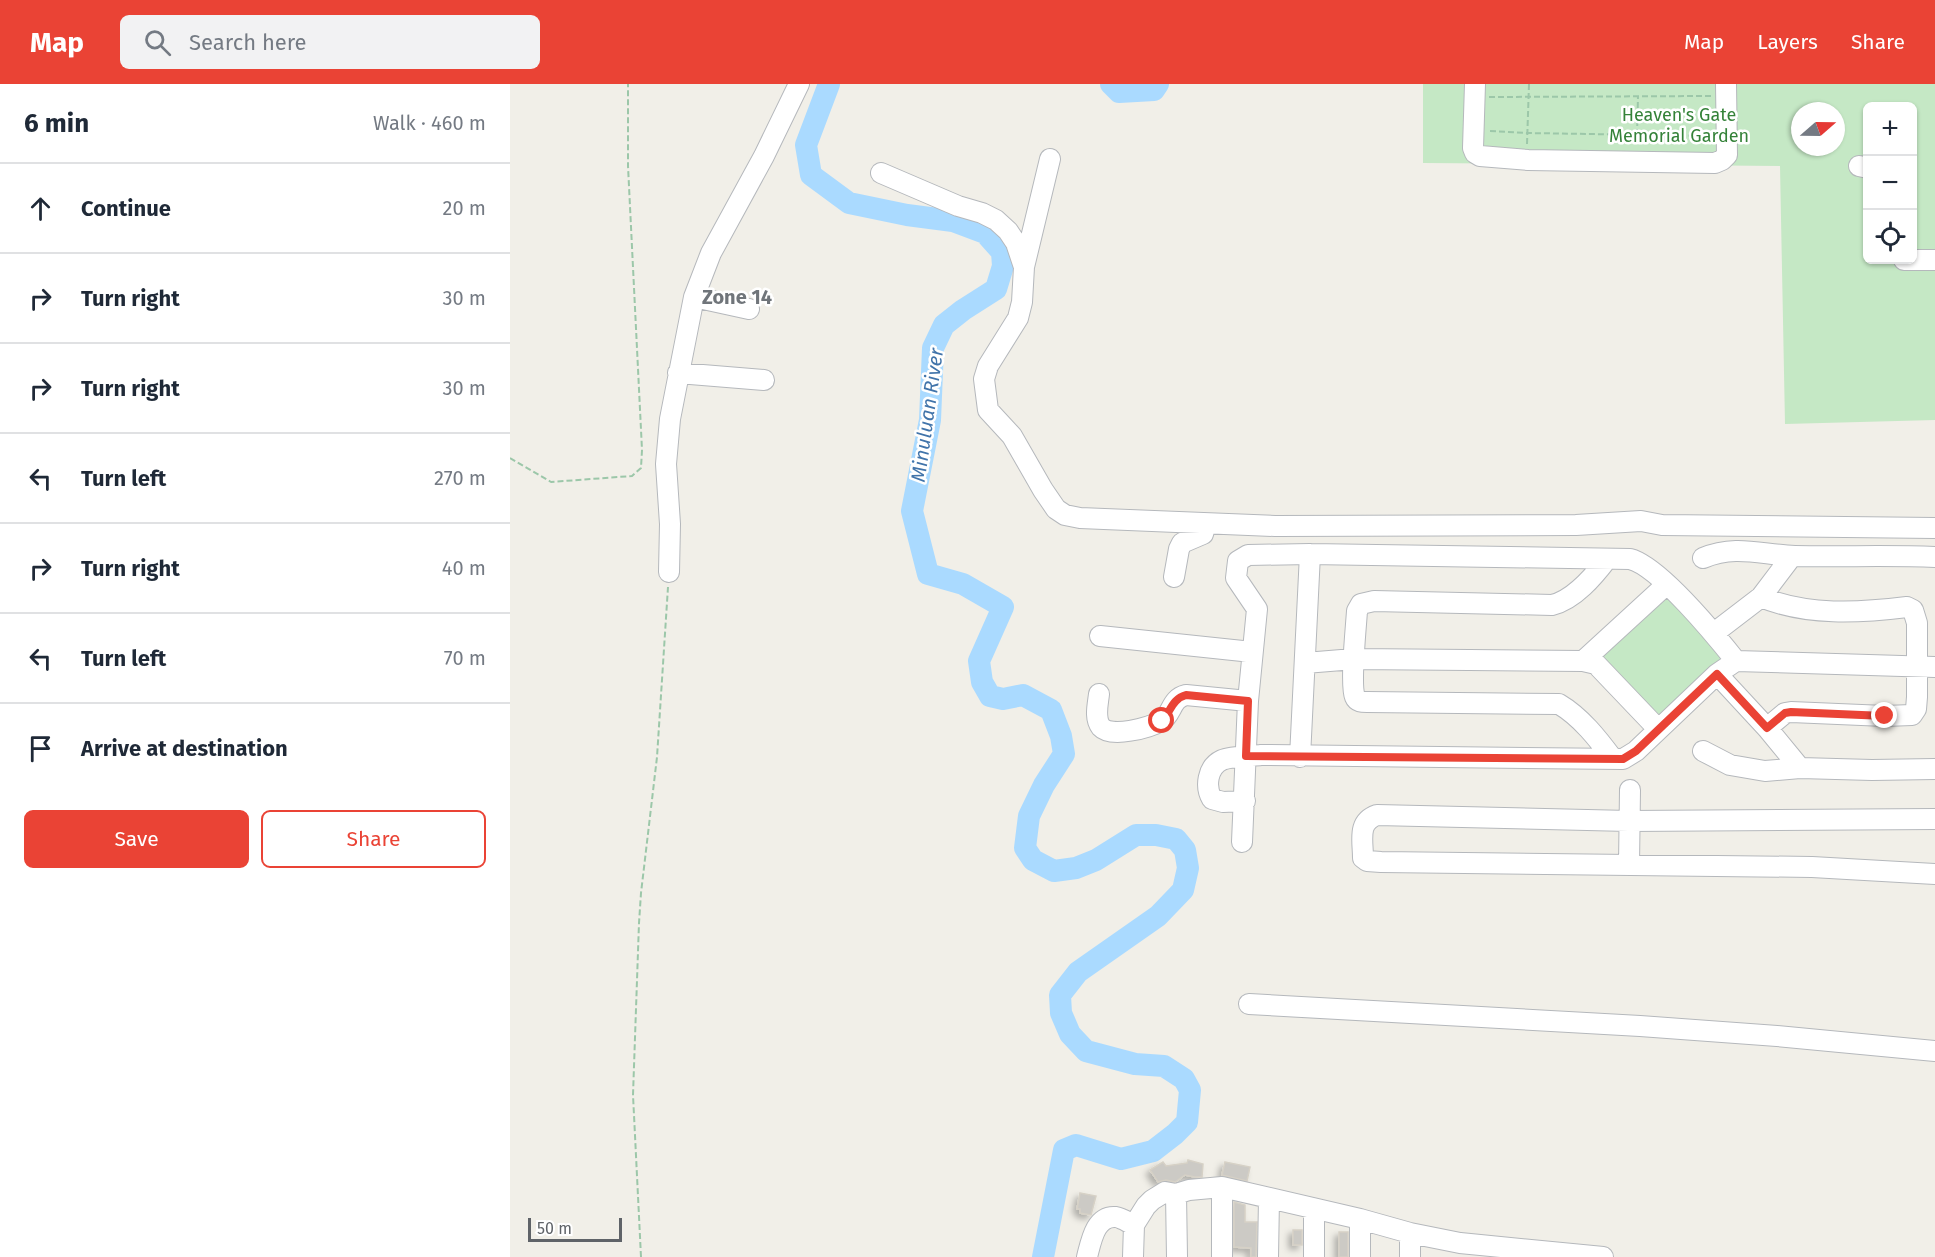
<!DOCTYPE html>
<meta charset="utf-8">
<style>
body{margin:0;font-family:"Fira Sans",sans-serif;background:#f2f2f3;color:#1f2937}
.controls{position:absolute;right:18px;top:18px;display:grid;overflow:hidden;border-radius:9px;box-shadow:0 2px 4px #0004}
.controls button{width:54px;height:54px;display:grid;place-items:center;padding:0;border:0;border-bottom:2px solid #e0e1e3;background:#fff;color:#1f2937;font:30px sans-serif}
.compass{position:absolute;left:1281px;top:18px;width:54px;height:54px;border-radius:50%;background:#fff;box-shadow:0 2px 4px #0004;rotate:70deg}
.scale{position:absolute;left:18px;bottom:15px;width:94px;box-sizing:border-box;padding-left:6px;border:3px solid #5f6368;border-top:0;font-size:16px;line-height:21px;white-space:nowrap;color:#5f6368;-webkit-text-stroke:4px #fff;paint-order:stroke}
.stop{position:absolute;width:18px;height:18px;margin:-14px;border:4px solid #ea4335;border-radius:50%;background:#fff}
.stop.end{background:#ea4335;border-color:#fff;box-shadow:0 2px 6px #0008}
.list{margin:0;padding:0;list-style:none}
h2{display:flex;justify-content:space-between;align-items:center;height:78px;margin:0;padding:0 24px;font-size:26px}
h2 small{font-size:20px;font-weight:400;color:#747a83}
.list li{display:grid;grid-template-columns:39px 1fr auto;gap:18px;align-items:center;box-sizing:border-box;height:90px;padding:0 24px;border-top:2px solid #e0e1e3}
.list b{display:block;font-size:22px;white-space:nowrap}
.list em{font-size:20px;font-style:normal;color:#747a83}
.actions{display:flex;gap:12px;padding:18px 24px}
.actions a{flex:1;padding:14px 0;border:2px solid #ea4335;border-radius:9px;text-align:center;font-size:21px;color:#ea4335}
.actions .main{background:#ea4335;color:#fff}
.icon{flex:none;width:33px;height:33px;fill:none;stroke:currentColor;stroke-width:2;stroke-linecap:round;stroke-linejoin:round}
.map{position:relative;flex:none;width:1425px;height:1173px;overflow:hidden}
header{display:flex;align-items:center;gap:36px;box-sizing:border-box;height:84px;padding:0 30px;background:#ea4335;color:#fff}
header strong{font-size:28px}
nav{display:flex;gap:33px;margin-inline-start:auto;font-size:21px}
.search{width:420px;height:54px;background:#f2f2f3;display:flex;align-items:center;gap:15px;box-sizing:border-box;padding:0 21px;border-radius:9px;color:#747a83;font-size:22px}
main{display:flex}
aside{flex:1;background:#fff}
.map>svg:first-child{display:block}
.green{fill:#c5e8c5;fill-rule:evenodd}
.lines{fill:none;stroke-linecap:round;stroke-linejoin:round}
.river{stroke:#aadaff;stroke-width:22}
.building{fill:#cccac5;stroke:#d6d1c6;stroke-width:1.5;filter:url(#shadow)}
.minor-casing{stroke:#b5b8bc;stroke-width:22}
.path{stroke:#9cc7a9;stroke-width:2;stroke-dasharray:6 3;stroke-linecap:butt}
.minor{stroke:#fff;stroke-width:20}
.route{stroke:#ea4335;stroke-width:8}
.labels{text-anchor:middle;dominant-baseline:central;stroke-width:5;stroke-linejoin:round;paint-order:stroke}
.park-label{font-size:18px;fill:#348238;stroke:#fff}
.neighbourhood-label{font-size:20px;font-weight:bold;fill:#70757a;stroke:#fff}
.water-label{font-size:20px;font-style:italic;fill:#4174aa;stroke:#fff}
</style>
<header>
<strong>Map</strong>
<div class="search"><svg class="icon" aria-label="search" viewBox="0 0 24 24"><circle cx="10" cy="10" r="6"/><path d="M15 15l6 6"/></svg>Search here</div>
<nav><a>Map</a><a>Layers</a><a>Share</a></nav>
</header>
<main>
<aside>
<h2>6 min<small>Walk · 460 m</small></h2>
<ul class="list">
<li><svg class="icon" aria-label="ahead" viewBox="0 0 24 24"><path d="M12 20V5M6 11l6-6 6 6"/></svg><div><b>Continue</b></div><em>20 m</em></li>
<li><svg class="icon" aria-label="right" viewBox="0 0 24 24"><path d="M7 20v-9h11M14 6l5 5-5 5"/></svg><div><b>Turn right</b></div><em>30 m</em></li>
<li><svg class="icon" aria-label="right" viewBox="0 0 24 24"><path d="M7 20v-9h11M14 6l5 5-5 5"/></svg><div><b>Turn right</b></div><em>30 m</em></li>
<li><svg class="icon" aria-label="left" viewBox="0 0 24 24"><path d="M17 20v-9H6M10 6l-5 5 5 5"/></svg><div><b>Turn left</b></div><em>270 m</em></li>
<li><svg class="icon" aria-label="right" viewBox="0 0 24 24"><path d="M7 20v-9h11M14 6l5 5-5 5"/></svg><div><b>Turn right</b></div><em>40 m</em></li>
<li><svg class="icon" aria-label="left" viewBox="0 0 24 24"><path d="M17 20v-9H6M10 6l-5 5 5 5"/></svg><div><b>Turn left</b></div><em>70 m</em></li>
<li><svg class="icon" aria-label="arrive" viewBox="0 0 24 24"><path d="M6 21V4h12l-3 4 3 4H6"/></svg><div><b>Arrive at destination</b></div></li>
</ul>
<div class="actions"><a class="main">Save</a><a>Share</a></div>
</aside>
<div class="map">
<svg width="1425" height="1173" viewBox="0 0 1425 1173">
<defs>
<filter id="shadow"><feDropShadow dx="-4" dy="4" stdDeviation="3" flood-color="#0004"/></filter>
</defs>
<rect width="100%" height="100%" fill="#f1efe8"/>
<path class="green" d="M913,0H1425V336L1275,340L1270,82L913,79ZM1358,22H1402V176H1358ZM1290,27H1326V63H1290Z
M1153,507L1211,574L1148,633L1085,569Z"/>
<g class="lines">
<path class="river" d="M319,0L296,61L301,91L339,119L397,131L443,137L475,149L492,168L493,182L486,205L453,226L434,241L423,264L420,336L402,427L418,490L453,500L493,523L469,577L472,598L480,612L493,615L513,611L541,626L551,652L554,670L534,701L519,732L515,764L523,776L544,787L566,784L586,776L626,751H646L666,755L675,766L678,784L673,806L648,832L568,888L550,911L551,929L560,950L576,967L625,980L654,982L674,995L680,1006L677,1038L665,1050L643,1067L611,1075L566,1061L554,1066L533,1173
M601,0L609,8L644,6L648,0"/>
</g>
<path class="building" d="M678,1076L693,1080L692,1093H685L675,1091L665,1098L656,1096L648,1098L640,1086L653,1078L656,1082L677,1079Z
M715,1078L740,1083L737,1097L712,1091Z
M570,1109L586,1112L581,1131L570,1129V1125H567Z
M724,1118L735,1121V1138H747L746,1173H741V1164L724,1163Z
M783,1146H792V1161H783Z
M829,1148H838V1173H829Z"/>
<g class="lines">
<g class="minor-casing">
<path id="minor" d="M965,0L963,64L965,69L970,72L1018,76L1205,79L1212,76L1217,71L1216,0
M1349,82L1358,84
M371,89L448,122L472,129L486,136L498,147L506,159L514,183L512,218L508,234L478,282L474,295L478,326L502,352L533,406L546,425L555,431L570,434L765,442L1066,441L1131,437L1152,441L1425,444
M1394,176H1425
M514,183L540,75
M184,213L239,225
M168,289L254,296
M1193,474C1226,460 1252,471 1285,472C1332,473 1378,471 1425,473
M1097,475C1084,492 1064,516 1042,521L864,517L851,520L847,527C846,543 840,601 845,613C847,618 852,618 857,618L1049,620C1071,633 1088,655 1103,675
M159,488L160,440L156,380L160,335L184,213L201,169L254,72L289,0
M664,493L669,465L672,459L693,450L696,440
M1251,513C1297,532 1349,529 1397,523L1403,526L1407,539V613L1406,625L1402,631L1375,632L1281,628L1275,629L1257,644
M1204,549L1251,513L1282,472
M590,552L742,568
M1073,577L1157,500
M795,579L844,575L1073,577L1086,580L1148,645
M1207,590L1257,644L1290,684
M589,610C588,620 584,634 591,643C601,654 639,644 651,637C663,630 660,615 676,611L738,617
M1193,667L1220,681L1255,687L1290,684L1362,686L1425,685
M790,673L800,470
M735,717L713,718L702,715C695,703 697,683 712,676C721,672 741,672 751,671L1113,675L1126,667L1207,590L1226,577L1425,583
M1425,735L1119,737L867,731C847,738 853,756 853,774L857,777L871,778L1302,783L1425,790
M732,758L738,617L747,525L726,494L728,477L738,471L800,470L1120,475C1149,482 1206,552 1226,577
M1119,781L1120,706
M739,920L1130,942L1267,952L1425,967
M712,1103V1173
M666,1110L667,1173
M804,1125V1173
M850,1135V1173
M900,1149V1173
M577,1173C581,1158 585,1131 606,1133C612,1134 619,1139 624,1141L636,1122L642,1116L655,1108L666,1110L679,1106L712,1103L850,1135L900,1149L950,1159L1093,1173
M623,1173L624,1141
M758,1173L759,1114"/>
</g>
<path class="path" d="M979,13L1201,12
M980,47L1017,49L1202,52
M1127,51L1128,12
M1017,60L1019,0
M0,374L41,398L122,392L131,384L132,366L118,82V0
M131,1173L123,1011L129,839L131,809L147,673L158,503"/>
<use href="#minor" class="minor"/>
</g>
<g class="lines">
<path class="route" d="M652,637C661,627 662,615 676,611L738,617L736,672L1113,675L1126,667L1207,590L1257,644L1275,629L1281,628L1375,632"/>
</g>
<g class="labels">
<g class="park-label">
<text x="1169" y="31">Heaven's Gate<tspan x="1169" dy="21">Memorial Garden</tspan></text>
</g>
<g class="neighbourhood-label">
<text x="227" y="213">Zone 14</text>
</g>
<g class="water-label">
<text transform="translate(417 331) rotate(-82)">Minuluan River</text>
</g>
</g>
</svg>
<div class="controls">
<button>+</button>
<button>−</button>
<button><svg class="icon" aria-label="locate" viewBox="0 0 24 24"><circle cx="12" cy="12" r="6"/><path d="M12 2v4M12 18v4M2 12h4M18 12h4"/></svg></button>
</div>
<svg class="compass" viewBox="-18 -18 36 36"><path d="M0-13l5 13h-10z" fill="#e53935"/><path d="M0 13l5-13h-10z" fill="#747a83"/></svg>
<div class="scale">50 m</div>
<div class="stop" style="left:652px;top:637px"></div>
<div class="stop end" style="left:1375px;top:632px"></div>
</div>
</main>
